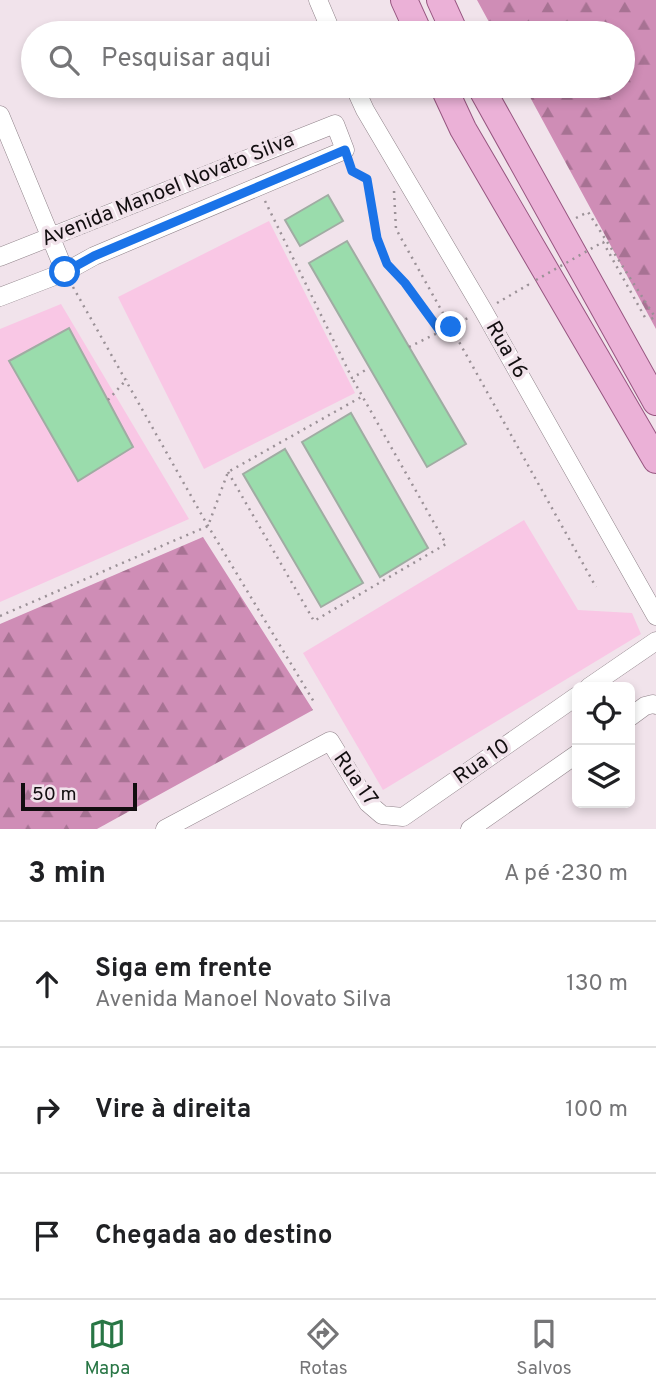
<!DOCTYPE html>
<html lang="pt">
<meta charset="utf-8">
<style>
body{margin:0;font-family:Overpass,sans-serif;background:#f6f6f6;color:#202124}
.controls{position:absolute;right:21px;bottom:21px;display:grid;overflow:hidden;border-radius:10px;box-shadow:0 4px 10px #0003}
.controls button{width:63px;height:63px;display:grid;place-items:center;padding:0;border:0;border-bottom:2px solid #e0e0e0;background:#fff;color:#202124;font:35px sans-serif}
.scale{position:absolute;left:21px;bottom:18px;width:116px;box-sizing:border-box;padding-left:7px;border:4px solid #120e10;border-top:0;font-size:19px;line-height:24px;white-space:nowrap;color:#120e10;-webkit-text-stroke:5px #f1e3eb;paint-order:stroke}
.stop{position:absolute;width:21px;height:21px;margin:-16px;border:5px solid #1a73e8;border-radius:50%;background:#fff}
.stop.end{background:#1a73e8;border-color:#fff;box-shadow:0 2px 7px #0008}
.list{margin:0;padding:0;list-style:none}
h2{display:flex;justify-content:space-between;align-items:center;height:91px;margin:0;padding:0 28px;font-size:30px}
h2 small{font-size:23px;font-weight:400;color:#757577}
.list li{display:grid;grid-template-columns:46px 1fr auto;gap:21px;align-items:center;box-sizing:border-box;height:126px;padding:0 28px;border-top:2px solid #e0e0e0}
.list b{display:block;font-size:26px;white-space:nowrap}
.list p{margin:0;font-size:23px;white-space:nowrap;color:#757577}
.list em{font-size:23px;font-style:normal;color:#757577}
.icon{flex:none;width:38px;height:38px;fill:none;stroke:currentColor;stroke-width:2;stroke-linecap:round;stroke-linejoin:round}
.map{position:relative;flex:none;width:656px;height:829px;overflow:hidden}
.search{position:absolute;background:#fff;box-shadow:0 4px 10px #0003;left:21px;right:21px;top:21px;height:77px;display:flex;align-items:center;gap:18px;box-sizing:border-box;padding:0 24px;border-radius:38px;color:#757577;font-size:26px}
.sheet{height:469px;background:#fff}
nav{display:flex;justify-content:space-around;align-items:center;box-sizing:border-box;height:98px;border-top:2px solid #e0e0e0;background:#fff;font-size:19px;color:#757577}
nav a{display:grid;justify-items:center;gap:4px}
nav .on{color:#287645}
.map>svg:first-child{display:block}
.green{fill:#f9c7e5}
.forest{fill:url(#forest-firs)}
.building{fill:#9adcac;stroke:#a0aca3;stroke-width:2}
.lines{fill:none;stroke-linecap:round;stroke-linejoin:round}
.street-casing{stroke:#8f8289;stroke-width:19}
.primary-casing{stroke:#975680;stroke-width:28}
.path{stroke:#9b9197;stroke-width:2.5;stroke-dasharray:2 5;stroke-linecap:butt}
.street{stroke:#fff;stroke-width:18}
.primary{stroke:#ebb1d7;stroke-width:26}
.path-bridge{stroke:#9b9197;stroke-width:2.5;stroke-dasharray:2 5;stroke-linecap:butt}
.route{stroke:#1a73e8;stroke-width:9}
.labels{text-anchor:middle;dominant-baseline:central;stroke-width:7;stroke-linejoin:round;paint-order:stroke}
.street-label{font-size:21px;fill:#120e10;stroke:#f1e3eb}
</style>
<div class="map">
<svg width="656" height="829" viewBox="0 0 656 829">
<defs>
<pattern id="forest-firs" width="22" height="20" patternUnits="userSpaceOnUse" patternTransform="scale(1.75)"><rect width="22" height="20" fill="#cf8db6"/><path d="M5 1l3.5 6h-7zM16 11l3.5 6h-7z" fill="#a77293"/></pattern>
</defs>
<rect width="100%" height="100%" fill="#f1e3eb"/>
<path class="green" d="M269,221L355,393L204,469L118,297Z
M61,304L189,519L0,602V329Z
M524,520L578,610L632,613L641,634L383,790L303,653Z"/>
<path class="forest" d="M477,0H656V329L524,86H623V33H495Z
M203,537L313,710L97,829H0V624Z"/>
<path class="building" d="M328,195L343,221L300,246L285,220Z
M347,241L466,444L427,467L309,263Z
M69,328L133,447L78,481L9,361Z
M351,413L428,548L380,577L302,442Z
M285,449L363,583L321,607L243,474Z"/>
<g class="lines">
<g class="street-casing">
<path id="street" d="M318,0L332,33
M354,86L365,110L483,310L656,616
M0,115L65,272
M0,257L335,124L345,150L94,256L65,272L0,297
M589,687L656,641
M630,717L645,706L653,704L656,705
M165,829L330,741L368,803L382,815L403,817L577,696
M470,829L577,754"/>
</g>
<g class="primary-casing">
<path id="primary" d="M404,0L419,33
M440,0L455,33
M443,86L463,129L656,460
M480,86L656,402"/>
</g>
<path class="path" d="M351,166L352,171L367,179L377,238L387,264L405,283L440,331
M394,191L396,229L596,587
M265,201L352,378L369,368
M576,218L588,212L655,317L647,321
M73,287L208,526L314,702
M497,303L528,285L527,282
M409,347L470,317
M108,400L127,379
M228,472L314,621L446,544L352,378
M0,616L208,526L228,472L363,396"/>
<use href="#street" class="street"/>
<use href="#primary" class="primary"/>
<path class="path-bridge" d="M536,280L603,242L647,321"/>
</g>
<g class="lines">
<path class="route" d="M65,272L94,256L345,150L352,171L367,179L377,238L387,264L405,283L440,331L451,327"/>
</g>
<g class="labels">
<g class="street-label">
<text transform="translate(168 190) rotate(-22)">Avenida Manoel Novato Silva</text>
<text transform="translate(506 350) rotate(60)">Rua 16</text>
<text transform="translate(482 762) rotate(-35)">Rua 10</text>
<text transform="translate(355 779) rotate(55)">Rua 17</text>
</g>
</g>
</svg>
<div class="controls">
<button><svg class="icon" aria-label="locate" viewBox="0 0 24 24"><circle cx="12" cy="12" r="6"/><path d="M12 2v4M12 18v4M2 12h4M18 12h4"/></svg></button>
<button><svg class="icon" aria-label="layers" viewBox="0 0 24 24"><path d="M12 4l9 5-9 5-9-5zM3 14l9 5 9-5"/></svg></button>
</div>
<div class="scale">50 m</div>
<div class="stop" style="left:65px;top:272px"></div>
<div class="stop end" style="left:451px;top:327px"></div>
<div class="search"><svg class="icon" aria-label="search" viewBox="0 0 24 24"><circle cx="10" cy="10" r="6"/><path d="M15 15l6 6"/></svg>Pesquisar aqui</div>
</div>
<section class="sheet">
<h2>3 min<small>A pé · 230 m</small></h2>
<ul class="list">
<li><svg class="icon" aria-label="ahead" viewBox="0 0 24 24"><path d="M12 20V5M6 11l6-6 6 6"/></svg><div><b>Siga em frente</b><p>Avenida Manoel Novato Silva</p></div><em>130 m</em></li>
<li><svg class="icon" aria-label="right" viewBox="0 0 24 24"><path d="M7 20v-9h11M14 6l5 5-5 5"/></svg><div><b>Vire à direita</b></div><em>100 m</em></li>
<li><svg class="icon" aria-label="arrive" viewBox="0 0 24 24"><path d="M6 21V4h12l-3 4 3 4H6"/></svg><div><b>Chegada ao destino</b></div></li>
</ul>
</section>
<nav>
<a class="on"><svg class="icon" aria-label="map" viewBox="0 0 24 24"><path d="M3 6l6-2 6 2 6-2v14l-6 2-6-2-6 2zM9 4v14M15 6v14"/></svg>Mapa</a>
<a><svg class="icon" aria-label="directions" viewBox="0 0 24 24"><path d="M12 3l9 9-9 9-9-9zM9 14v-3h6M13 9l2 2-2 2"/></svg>Rotas</a>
<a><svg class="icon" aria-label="saved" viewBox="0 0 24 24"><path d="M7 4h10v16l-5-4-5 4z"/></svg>Salvos</a>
</nav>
